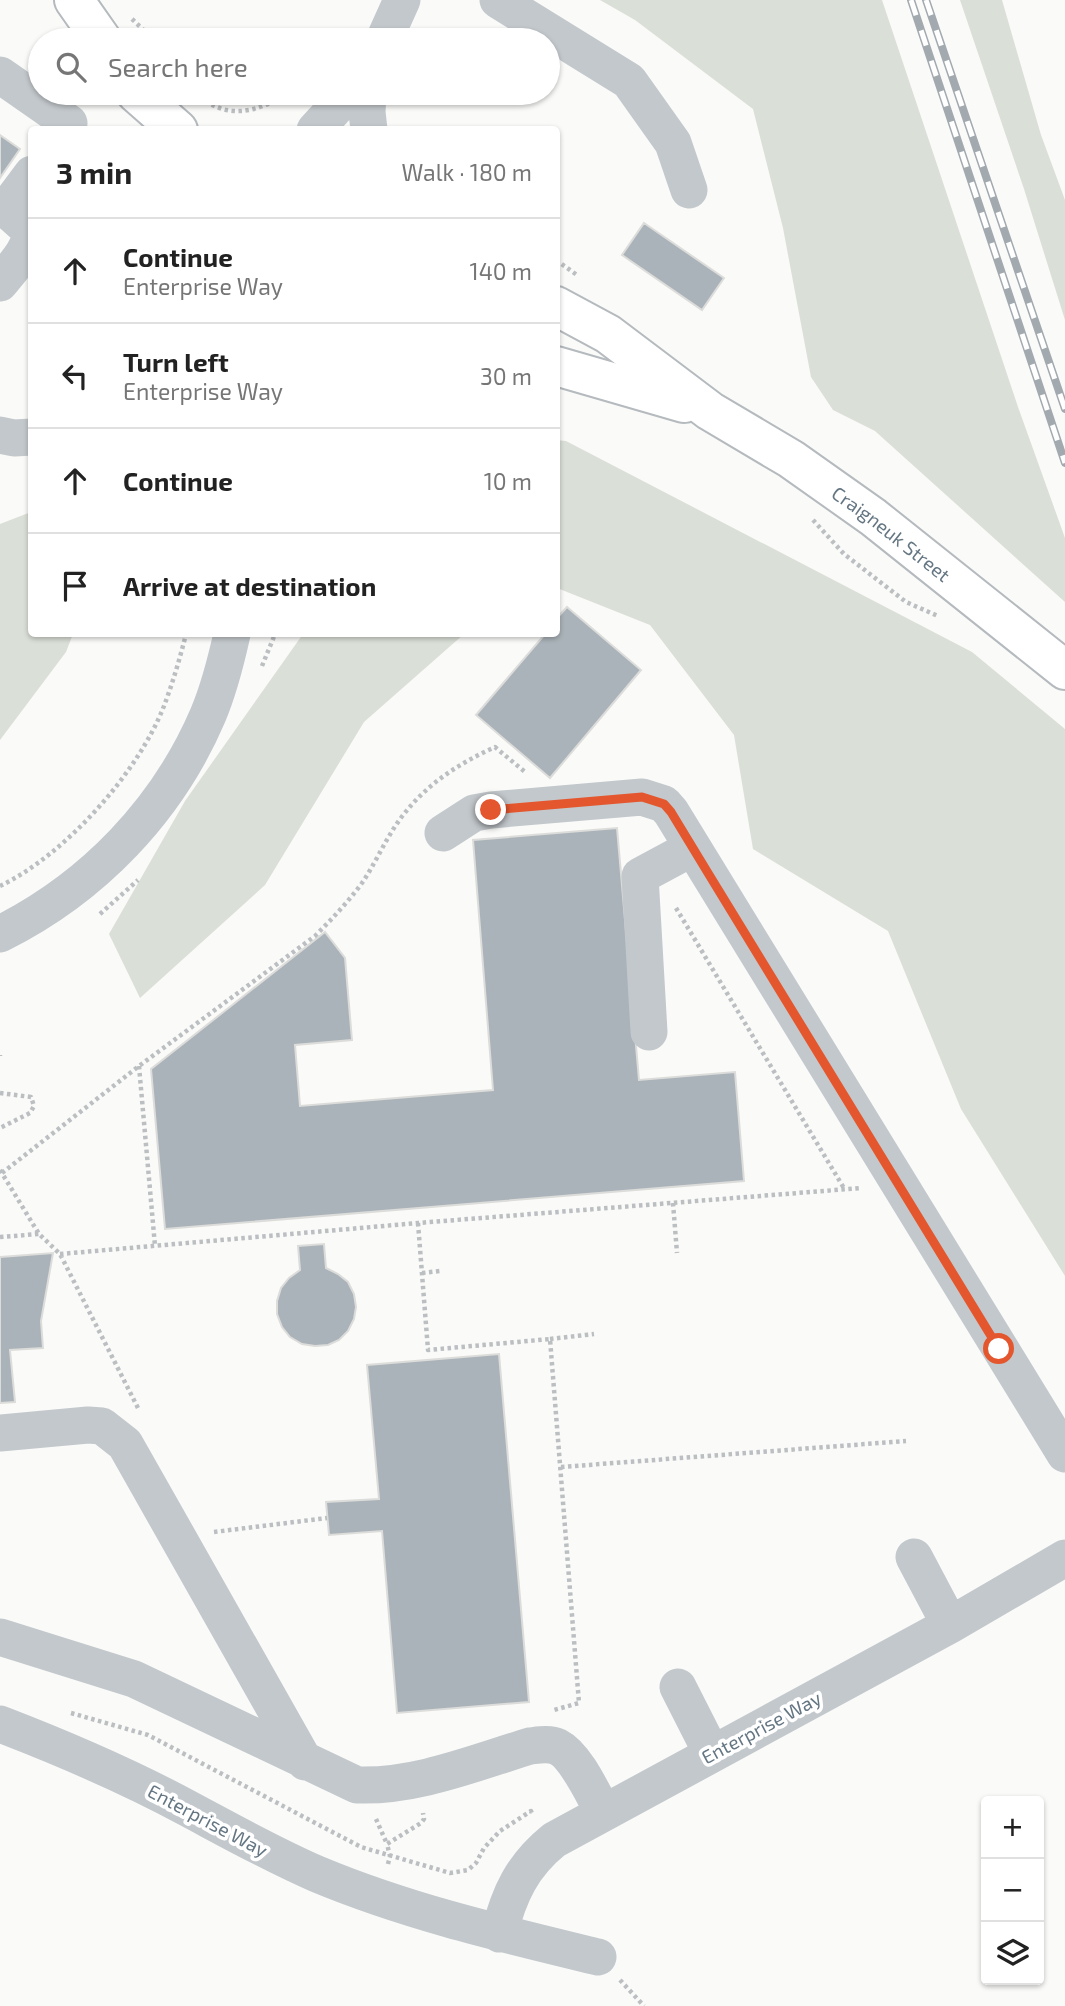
<!DOCTYPE html>
<meta charset="utf-8">
<style>
body{margin:0;font-family:"Exo 2",sans-serif;background:#f2f2f2;color:#222}
.controls{position:absolute;right:21px;bottom:21px;display:grid;overflow:hidden;border-radius:7px;box-shadow:0 2px 5px #0004}
.controls button{width:63px;height:63px;display:grid;place-items:center;padding:0;border:0;border-bottom:2px solid #e0e0e0;background:#fff;color:#222;font:35px sans-serif}
.stop{position:absolute;width:21px;height:21px;margin:-16px;border:5px solid #e4572e;border-radius:50%;background:#fff}
.stop.end{background:#e4572e;border-color:#fff;box-shadow:0 2px 7px #0008}
.list{margin:0;padding:0;list-style:none}
h2{display:flex;justify-content:space-between;align-items:center;height:91px;margin:0;padding:0 28px;font-size:30px}
h2 small{font-size:23px;font-weight:400;color:#767676}
.list li{display:grid;grid-template-columns:46px 1fr auto;gap:21px;align-items:center;box-sizing:border-box;height:105px;padding:0 28px;border-top:2px solid #e0e0e0}
.list b{display:block;font-size:26px;white-space:nowrap}
.list p{margin:0;font-size:23px;white-space:nowrap;color:#767676}
.list em{font-size:23px;font-style:normal;color:#767676}
.icon{flex:none;width:38px;height:38px;fill:none;stroke:currentColor;stroke-width:2;stroke-linecap:round;stroke-linejoin:round}
.map{position:relative;flex:none;width:1065px;height:2006px;overflow:hidden}
.search{position:absolute;background:#fff;box-shadow:0 2px 5px #0004;left:28px;top:28px;width:532px;height:77px;display:flex;align-items:center;gap:18px;box-sizing:border-box;padding:0 24px;border-radius:38px;color:#767676;font-size:26px}
.panel{position:absolute;background:#fff;box-shadow:0 2px 5px #0004;left:28px;top:126px;width:532px;height:511px;border-radius:7px}
.map>svg:first-child{display:block}
.green{fill:#dadfd7}
.building{fill:#aab3b9;stroke:#dcdcda;stroke-width:2}
.lines{fill:none;stroke-linecap:round;stroke-linejoin:round}
.major-casing{stroke:#b5babe;stroke-width:42}
.path{stroke:#bbbfc2;stroke-width:4.5;stroke-dasharray:3.5 3.5;stroke-linecap:butt}
.minor{stroke:#c3c8cc;stroke-width:37}
.major{stroke:#fff;stroke-width:38}
.rail-casing{stroke:#a2aab0;stroke-width:8}
.rail{stroke:#fff;stroke-width:5;stroke-dasharray:16;stroke-linecap:butt}
.route{stroke:#e4572e;stroke-width:9}
.labels{text-anchor:middle;dominant-baseline:central;stroke-width:7;stroke-linejoin:round;paint-order:stroke}
.street-label{font-size:19px;fill:#657683;stroke:#fff}
</style>
<div class="map">
<svg width="1065" height="2006" viewBox="0 0 1065 2006">
<rect width="100%" height="100%" fill="#fafaf8"/>
<path class="green" d="M600,0H882L1018,407L1065,538V602L875,431L833,410L811,377L783,228L753,109L635,20Z
M960,0H1002L1041,135L1065,200V320L1024,189Z
M556,440L566,441L972,652L1065,729V1276L961,1109L888,931L753,849L734,735L650,625L557,588Z
M31,512L32,634H73L66,652L0,740V524Z
M303,634H464L364,722L265,885L140,998L109,934L185,801Z"/>
<path class="building" d="M0,135L20,149L0,178Z
M644,223L724,278L702,310L622,255Z
M567,607L641,670L550,778L476,715L545,634H556V619Z
M617,828L639,1080L735,1072L744,1181L165,1229L151,1069L325,932L345,958L352,1040L295,1045L300,1106L493,1090L473,840Z
M324,1244L326,1268L338,1274L348,1282L354,1294L356,1307L354,1319L348,1331L339,1340L328,1345L315,1346L302,1344L290,1337L282,1327L277,1314V1301L281,1288L289,1278L300,1270L298,1246Z
M53,1253L41,1321L43,1348L10,1350L15,1402L0,1403V1257Z
M499,1354L529,1702L397,1713L382,1531L329,1535L326,1502L379,1499L367,1365Z"/>
<g class="lines">
<g class="major-casing">
<g id="major">
<path d="M74,0L102,40"/>
<path d="M136,93L178,130"/>
<path id="s1" d="M556,306L608,334L710,411L791,459L873,517L1065,670"/>
<path d="M556,366L684,403"/>
</g>
</g>
<path class="path" d="M132,19L154,40
M194,93C228,121 254,113 290,93
M556,260L577,275
M813,520L844,554L906,602L938,616
M262,666L275,634
M0,886C65,855 138,773 164,706C173,682 180,658 186,634
M676,908L845,1190
M100,914L138,880
M0,1055V1056
M139,1066L155,1246
M0,1093L31,1097L34,1106L30,1113L0,1128
M0,1170L39,1234L60,1254L139,1410
M2,1173L139,1066L315,936C332,919 348,902 362,883C377,861 387,835 404,814C428,783 460,763 495,747L525,772
M673,1203L677,1253
M418,1223L428,1350L550,1339L579,1703L554,1710
M0,1237L39,1234
M60,1254L418,1223L861,1188
M422,1273L440,1271
M550,1339L594,1334
M561,1467L906,1441
M214,1532L327,1518
M71,1713L148,1735L361,1847L450,1873L468,1870L476,1863L484,1848L500,1831L531,1811L532,1814
M376,1819L387,1844
M388,1864L390,1856L387,1844L421,1823L424,1819L423,1813
M620,1980L644,2006"/>
<path class="minor" d="M498,0L629,81L673,143L689,190
M384,40L402,0
M0,75L69,123L64,130
M368,93L367,112L369,130
M315,130L349,93
M0,205L6,209L32,174
M0,283C12,267 30,251 31,231L6,209
M0,435L14,438L32,437
M443,833L474,813L491,810L642,797L664,804L671,812L1065,1454
M0,934C92,888 167,811 208,715C219,689 226,661 232,634
M649,1032L640,876L692,848
M0,1433L88,1425L102,1426L125,1444L305,1762
M914,1557L950,1625
M0,1637L134,1679L357,1785C416,1787 474,1763 530,1746C539,1745 549,1743 558,1747C576,1756 593,1794 603,1812
M678,1687L712,1754
M0,1724C65,1749 128,1776 189,1809C232,1832 273,1855 317,1874C408,1912 503,1934 598,1957
M499,1934C509,1894 522,1866 554,1840L950,1625L1065,1558"/>
<use href="#major" class="major"/>
<g class="rail-casing">
<path id="rail" d="M911,0L1065,463
M926,0L1065,409"/>
</g>
<use href="#rail" class="rail"/>
</g>
<g class="lines">
<path class="route" d="M491,810L642,797L664,804L671,812L708,873L999,1349"/>
</g>
<g class="labels">
<g class="street-label">
<text stroke="none"><textPath href="#s1" startOffset="406">Craigneuk Street</textPath></text>
<text transform="translate(761 1727) rotate(-28)">Enterprise Way</text>
<text transform="translate(208 1820) rotate(28)">Enterprise Way</text>
</g>
</g>
</svg>
<div class="controls">
<button>+</button>
<button>−</button>
<button><svg class="icon" aria-label="layers" viewBox="0 0 24 24"><path d="M12 4l9 5-9 5-9-5zM3 14l9 5 9-5"/></svg></button>
</div>
<div class="stop" style="left:999px;top:1349px"></div>
<div class="stop end" style="left:491px;top:810px"></div>
<div class="search"><svg class="icon" aria-label="search" viewBox="0 0 24 24"><circle cx="10" cy="10" r="6"/><path d="M15 15l6 6"/></svg>Search here</div>
<section class="panel">
<h2>3 min<small>Walk · 180 m</small></h2>
<ul class="list">
<li><svg class="icon" aria-label="ahead" viewBox="0 0 24 24"><path d="M12 20V5M6 11l6-6 6 6"/></svg><div><b>Continue</b><p>Enterprise Way</p></div><em>140 m</em></li>
<li><svg class="icon" aria-label="left" viewBox="0 0 24 24"><path d="M17 20v-9H6M10 6l-5 5 5 5"/></svg><div><b>Turn left</b><p>Enterprise Way</p></div><em>30 m</em></li>
<li><svg class="icon" aria-label="ahead" viewBox="0 0 24 24"><path d="M12 20V5M6 11l6-6 6 6"/></svg><div><b>Continue</b></div><em>10 m</em></li>
<li><svg class="icon" aria-label="arrive" viewBox="0 0 24 24"><path d="M6 21V4h12l-3 4 3 4H6"/></svg><div><b>Arrive at destination</b></div></li>
</ul>
</section>
</div>
